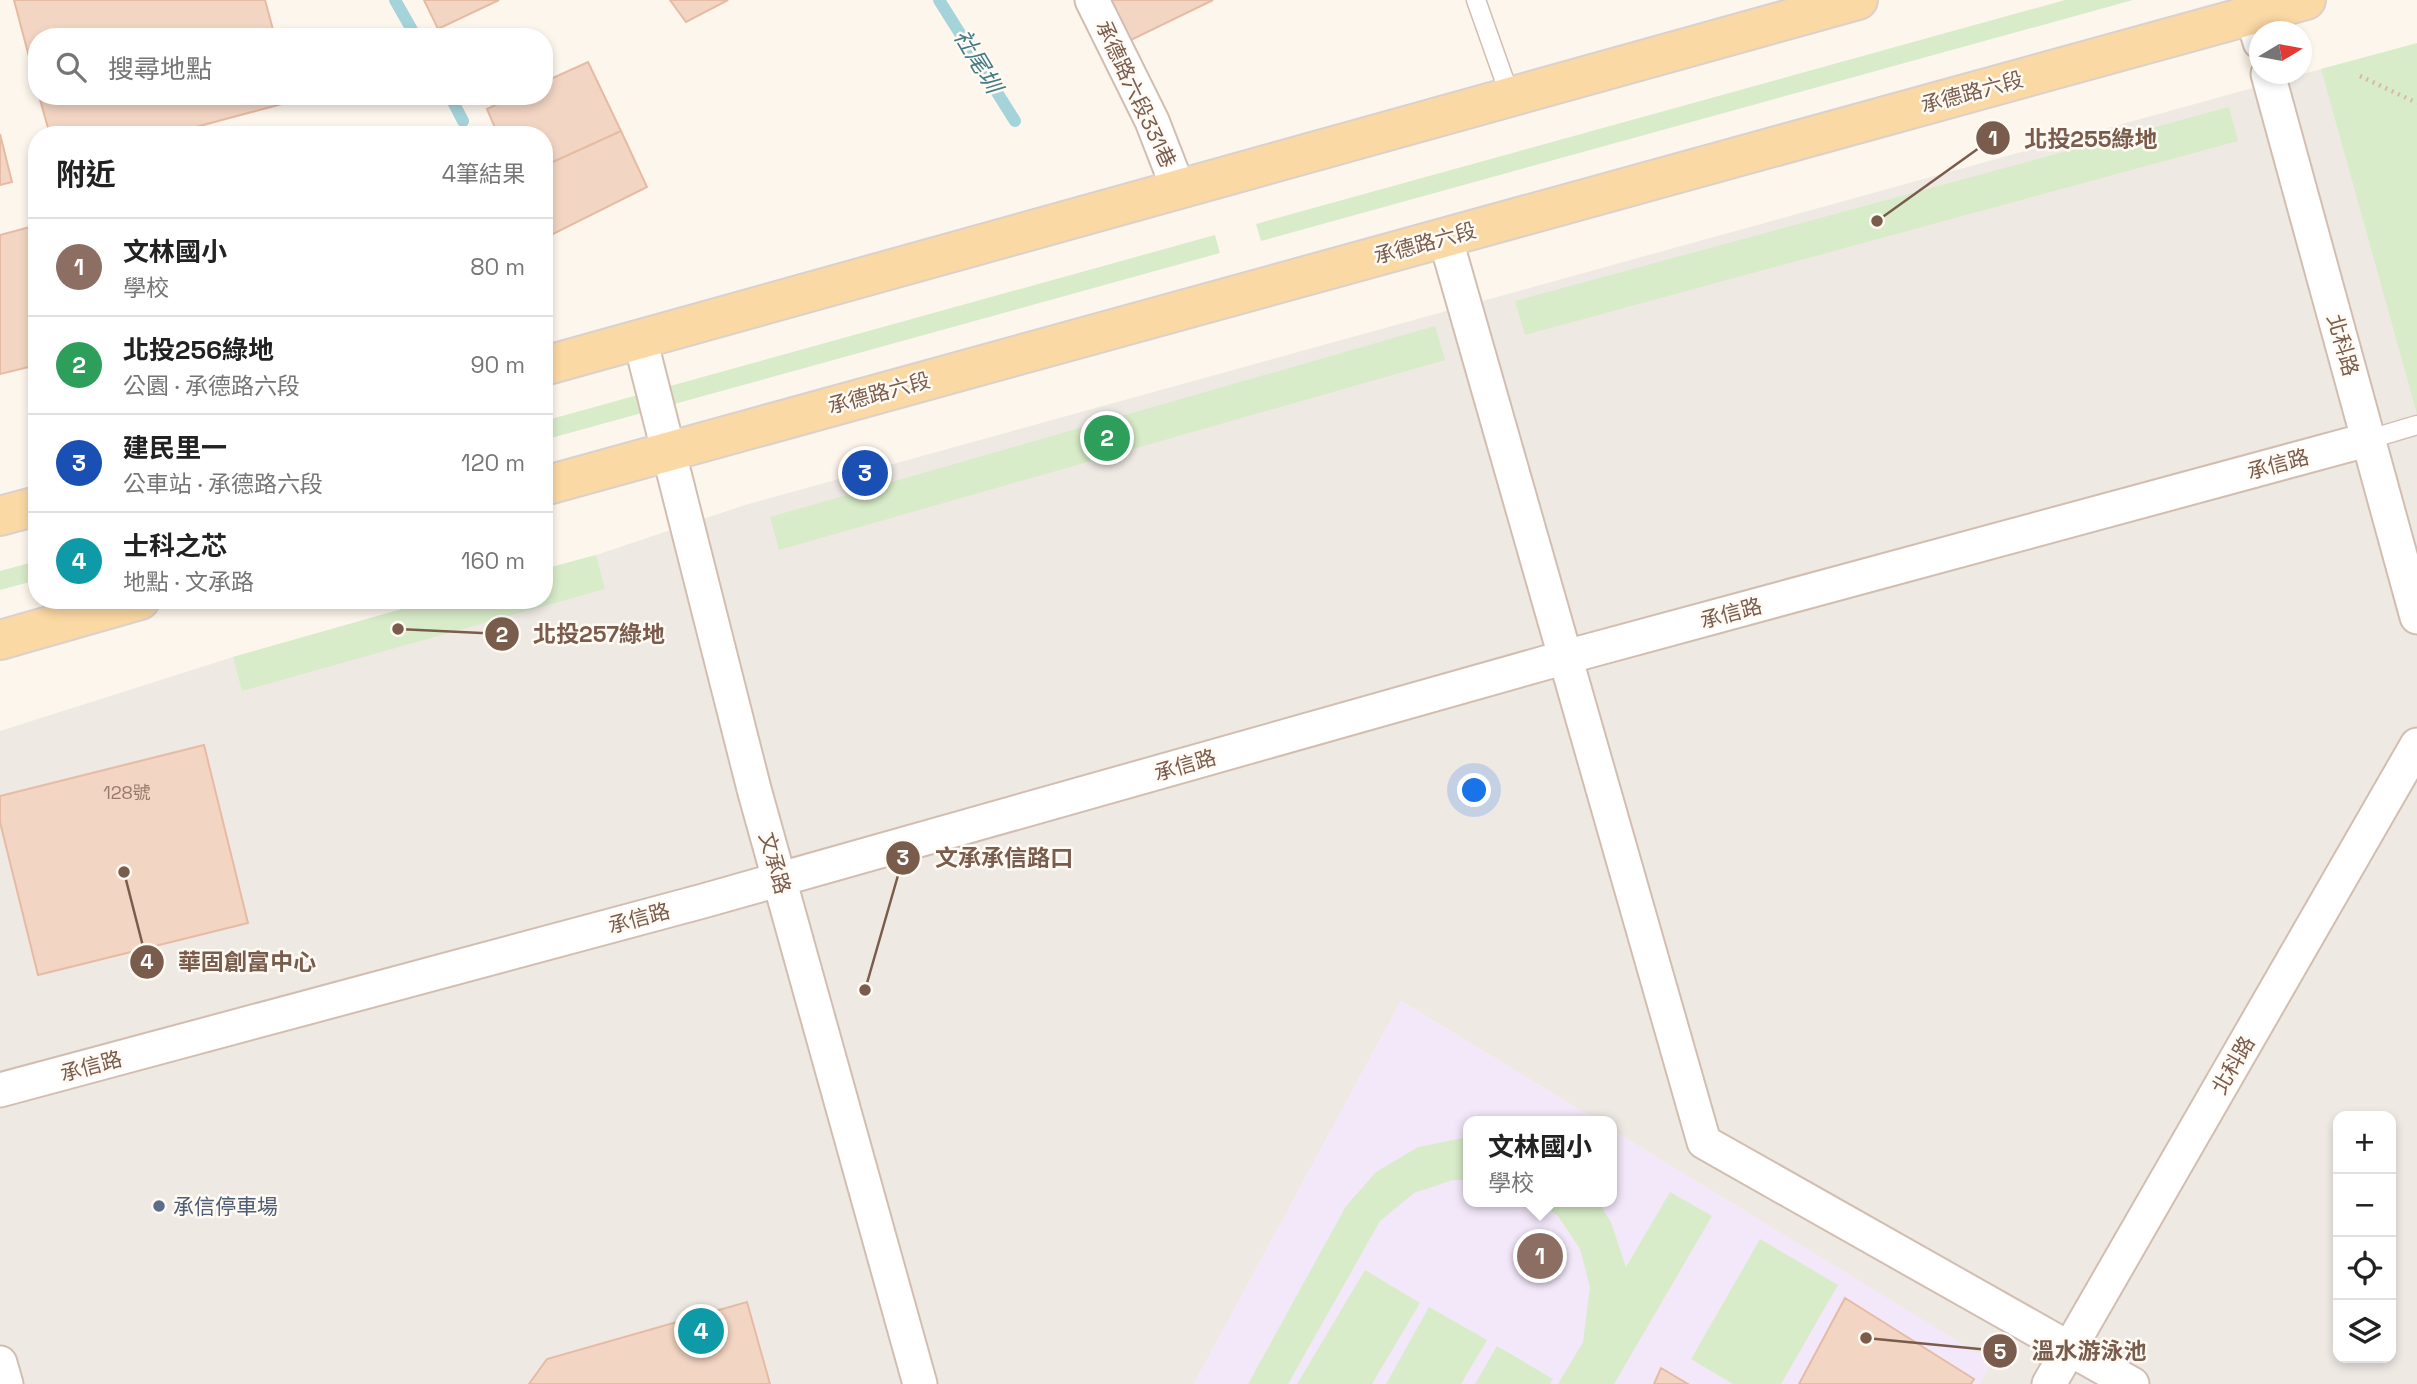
<!DOCTYPE html>
<html lang="zh-TW">
<meta charset="utf-8">
<style>
body{margin:0;font-family:"Space Grotesk","Noto Sans TC",sans-serif;background:#f6f6f6;color:#222}
.controls{position:absolute;right:21px;bottom:21px;display:grid;overflow:hidden;border-radius:14px;box-shadow:0 4px 10px #0003}
.controls button{width:63px;height:63px;display:grid;place-items:center;padding:0;border:0;border-bottom:2px solid #e0e0e0;background:#fff;color:#222;font:35px sans-serif}
.compass{position:absolute;left:2249px;top:21px;width:63px;height:63px;border-radius:50%;background:#fff;box-shadow:0 4px 10px #0003;rotate:80deg}
.you{position:absolute;left:1475px;top:791px;width:24px;height:24px;margin:-18px;border:5px solid #fff;border-radius:50%;background:#1a73e8;box-shadow:0 0 0 10px #1a73e833}
.badge{display:grid;place-items:center;width:46px;height:46px;border-radius:50%;background:#e76f51;color:#fff;font-size:23px;font-weight:700}
.pin{position:absolute;translate:-50% -50%;border:4px solid #fff;box-shadow:0 2px 7px #0006}
.popup{position:absolute;left:1463px;top:1116px;width:154px;height:91px;box-sizing:border-box;display:grid;place-content:center;border-radius:14px;background:#fff;filter:drop-shadow(0 2px 5px #0005);font-size:23px;white-space:nowrap;color:#767676}
.popup b{font-size:26px;color:#222}
.popup::after{content:'';position:absolute;left:50%;top:100%;margin-left:-14px;border:14px solid transparent;border-top-color:#fff}
.list{margin:0;padding:0;list-style:none}
h2{display:flex;justify-content:space-between;align-items:center;height:91px;margin:0;padding:0 28px;font-size:30px}
h2 small{font-size:23px;font-weight:400;color:#767676}
.list li{display:grid;grid-template-columns:46px 1fr auto;gap:21px;align-items:center;box-sizing:border-box;height:98px;padding:0 28px;border-top:2px solid #e0e0e0}
.list b{display:block;font-size:26px;white-space:nowrap}
.list p{margin:0;font-size:23px;white-space:nowrap;color:#767676}
.list em{font-size:23px;font-style:normal;color:#767676}
.icon{flex:none;width:38px;height:38px;fill:none;stroke:currentColor;stroke-width:2;stroke-linecap:round;stroke-linejoin:round}
.map{position:relative;flex:none;width:2417px;height:1384px;overflow:hidden}
.search{position:absolute;background:#fff;box-shadow:0 4px 10px #0003;left:28px;top:28px;width:525px;height:77px;display:flex;align-items:center;gap:18px;box-sizing:border-box;padding:0 24px;border-radius:28px;color:#767676;font-size:26px}
.panel{position:absolute;background:#fff;box-shadow:0 4px 10px #0003;left:28px;top:126px;width:525px;height:483px;border-radius:28px}
.map>svg:first-child{display:block}
.industrial{fill:#efe9e4;fill-rule:evenodd}
.education{fill:#f3e8fa}
.green{fill:#d8ecc9}
.lines{fill:none;stroke-linecap:round;stroke-linejoin:round}
.stream{stroke:#a5d3da;stroke-width:12}
.building{fill:#f3d5c3;stroke:#e6bba3;stroke-width:2}
.service-casing{stroke:#d1beb0;stroke-width:21}
.minor-casing{stroke:#d1beb0;stroke-width:37}
.primary-casing{stroke:#dad1cd;stroke-width:42}
.path{stroke:#d9b8a5;stroke-width:4.5;stroke-dasharray:2 5;stroke-linecap:butt}
.service{stroke:#fff;stroke-width:18}
.minor{stroke:#fff;stroke-width:33}
.primary{stroke:#fbd9a5;stroke-width:38}
.service-dot{fill:#5c6f8a;stroke:#fffaf3;stroke-width:2.5}
.labels{text-anchor:middle;dominant-baseline:central;stroke-width:5;stroke-linejoin:round;paint-order:stroke}
.number-label{font-size:18px;fill:#987a6a}
.street-label{font-size:21px;fill:#7a5c4d;stroke:#fffaf3}
.service-label{font-size:21px;fill:#4e5e75;stroke:#fffaf3;text-anchor:start}
.water-label{font-size:23px;font-style:italic;fill:#437c86;stroke:#fffaf3}
.leader{fill:none;stroke:#7a5c4d;stroke-width:2.5}
.callout-dot{fill:#7a5c4d;stroke:#fffaf3;stroke-width:2.5}
.mark-label{font-size:21px;text-anchor:middle;font-weight:bold;fill:#fff}
.callout-label{font-size:23px;text-anchor:middle;font-weight:bold;fill:#7a5c4d;stroke:#fffaf3;stroke-width:5;stroke-linejoin:round;paint-order:stroke}
</style>
<div class="map">
<svg width="2417" height="1384" viewBox="0 0 2417 1384">
<rect width="100%" height="100%" fill="#fdf6ec"/>
<path class="industrial" d="M2417,46V1384H1979L1991,1362L1612,1130V1121H1598L1401,1001L1194,1384H0V731L233,657L434,600H544V569L596,555L745,505L2321,69ZM2338,1116H2391V1358H2338Z"/>
<path class="education" d="M1401,1001L1598,1121H1468V1202H1612V1130L1992,1362L1979,1384H1194Z"/>
<path class="green" d="M2065,0H2133L1261,241L1256,224Z
M2417,43V414L2321,69Z
M2229,107L2238,141L1525,335L1515,301Z
M1215,235L1220,253L544,440V421Z
M1435,326L1445,360L779,550L770,517Z
M596,555L605,589L242,691L233,657L434,600H544V569Z
M37,561V580L0,590V571Z
M1468,1137V1180H1453L1414,1193L1380,1221L1288,1384H1248L1346,1206L1376,1172L1418,1147Z
M1670,1192L1712,1216L1614,1384H1558L1583,1342L1590,1287L1580,1249L1558,1216L1539,1202H1598L1611,1222L1626,1267Z
M1760,1239L1838,1285L1781,1384H1733L1691,1359Z
M1365,1270L1420,1303L1372,1384H1297Z
M1429,1307L1487,1340L1461,1384H1386Z
M1497,1346L1553,1379L1550,1384H1475Z"/>
<g class="lines">
<path class="stream" d="M395,0L416,37
M939,0L1015,121
M450,96L463,121"/>
</g>
<path class="building" d="M14,0H265L275,37H37V87Z
M424,0H499L438,29Z
M670,0H728L686,22Z
M1110,0H1213L1129,41Z
M588,62L621,131L544,166V135H498L487,109L514,96H544V82Z
M39,96H291L293,101L166,135H50Z
M621,131L647,187L547,237L544,232V166Z
M0,134L12,182L0,185Z
M37,225V365L0,374V235Z
M204,745L248,923L38,975L0,822V796Z
M1845,1298L1974,1379L1971,1384H1799Z
M747,1302L770,1384H529L547,1359Z
M1661,1368L1688,1384H1654Z"/>
<g class="lines">
<g class="service-casing">
<path id="service" d="M1476,0L1510,96
M2370,439L2417,425"/>
</g>
<g class="minor-casing">
<path id="minor" d="M1092,0L1152,121L1178,188
M2252,15L2260,42
M2268,74L2417,617
M1445,237L1704,1142L2132,1384
M640,339L754,789L920,1384
M0,1090L703,901L1566,657L2370,439
M0,1363L6,1384
M2049,1384L2417,745"/>
</g>
<g class="primary-casing">
<path id="primary" d="M544,366L1858,0
M544,486L2306,0
M0,516L37,506
M0,640L140,600"/>
</g>
<path class="path" d="M2360,76L2417,103"/>
<use href="#service" class="service"/>
<use href="#minor" class="minor"/>
<use href="#primary" class="primary"/>
</g>
<circle class="service-dot" cx="159" cy="1206" r="7"/>
<g class="labels">
<g class="number-label">
<text x="127" y="792">128號</text>
</g>
<g class="street-label">
<text transform="translate(1972 92) rotate(-15)">承德路六段</text>
<text transform="translate(1136 94) rotate(65)">承德路六段331巷</text>
<text transform="translate(1425 243) rotate(-15)">承德路六段</text>
<text transform="translate(2343 345) rotate(74)">北科路</text>
<text transform="translate(879 393) rotate(-15)">承德路六段</text>
<text transform="translate(2278 464) rotate(-15)">承信路</text>
<text transform="translate(1731 613) rotate(-15)">承信路</text>
<text transform="translate(1185 765) rotate(-16)">承信路</text>
<text transform="translate(775 863) rotate(74)">文承路</text>
<text transform="translate(639 918) rotate(-15)">承信路</text>
<text transform="translate(2233 1065) rotate(-60)">北科路</text>
<text transform="translate(91 1066) rotate(-15)">承信路</text>
</g>
<g class="service-label">
<text x="173" y="1206">承信停車場</text>
</g>
<g class="water-label">
<text transform="translate(978 61) rotate(59)">社尾圳</text>
</g>
</g>
<path class="leader" d="M1877 221L1993 138M398 629L502 634M865 990L903 858M124 872L147 962M1866 1338L2000 1351"/>
<g class="callout-dot">
<circle cx="1877" cy="221" r="7"/>
<circle cx="398" cy="629" r="7"/>
<circle cx="865" cy="990" r="7"/>
<circle cx="124" cy="872" r="7"/>
<circle cx="1866" cy="1338" r="7"/>
<circle cx="1993" cy="138" r="18"/>
<circle cx="502" cy="634" r="18"/>
<circle cx="903" cy="858" r="18"/>
<circle cx="147" cy="962" r="18"/>
<circle cx="2000" cy="1351" r="18"/>
</g>
<g class="mark-label">
<text x="1993" y="146">1</text>
<text x="502" y="642">2</text>
<text x="903" y="865">3</text>
<text x="147" y="969">4</text>
<text x="2000" y="1359">5</text>
</g>
<g class="callout-label">
<text x="2091" y="147">北投255綠地</text>
<text x="599" y="642">北投257綠地</text>
<text x="1004" y="866">文承承信路口</text>
<text x="247" y="970">華固創富中心</text>
<text x="2089" y="1359">溫水游泳池</text>
</g>
</svg>
<div class="controls">
<button>+</button>
<button>−</button>
<button><svg class="icon" aria-label="locate" viewBox="0 0 24 24"><circle cx="12" cy="12" r="6"/><path d="M12 2v4M12 18v4M2 12h4M18 12h4"/></svg></button>
<button><svg class="icon" aria-label="layers" viewBox="0 0 24 24"><path d="M12 4l9 5-9 5-9-5zM3 14l9 5 9-5"/></svg></button>
</div>
<svg class="compass" viewBox="-18 -18 36 36"><path d="M0-13l5 13h-10z" fill="#e53935"/><path d="M0 13l5-13h-10z" fill="#767676"/></svg>
<div class="you"></div>
<div class="pin badge" style="left:1540px;top:1256px;background:#8d6e63">1</div>
<div class="popup"><b>文林國小</b>學校</div>
<div class="pin badge" style="left:1107px;top:438px;background:#2e9e5b">2</div>
<div class="pin badge" style="left:865px;top:473px;background:#1a4fb4">3</div>
<div class="pin badge" style="left:701px;top:1331px;background:#0f9aa8">4</div>
<div class="search"><svg class="icon" aria-label="search" viewBox="0 0 24 24"><circle cx="10" cy="10" r="6"/><path d="M15 15l6 6"/></svg>搜尋地點</div>
<section class="panel">
<h2>附近<small>4筆結果</small></h2>
<ul class="list">
<li><span class="badge" style="background:#8d6e63">1</span><div><b>文林國小</b><p>學校</p></div><em>80 m</em></li>
<li><span class="badge" style="background:#2e9e5b">2</span><div><b>北投256綠地</b><p>公園 · 承德路六段</p></div><em>90 m</em></li>
<li><span class="badge" style="background:#1a4fb4">3</span><div><b>建民里一</b><p>公車站 · 承德路六段</p></div><em>120 m</em></li>
<li><span class="badge" style="background:#0f9aa8">4</span><div><b>士科之芯</b><p>地點 · 文承路</p></div><em>160 m</em></li>
</ul>
</section>
</div>
